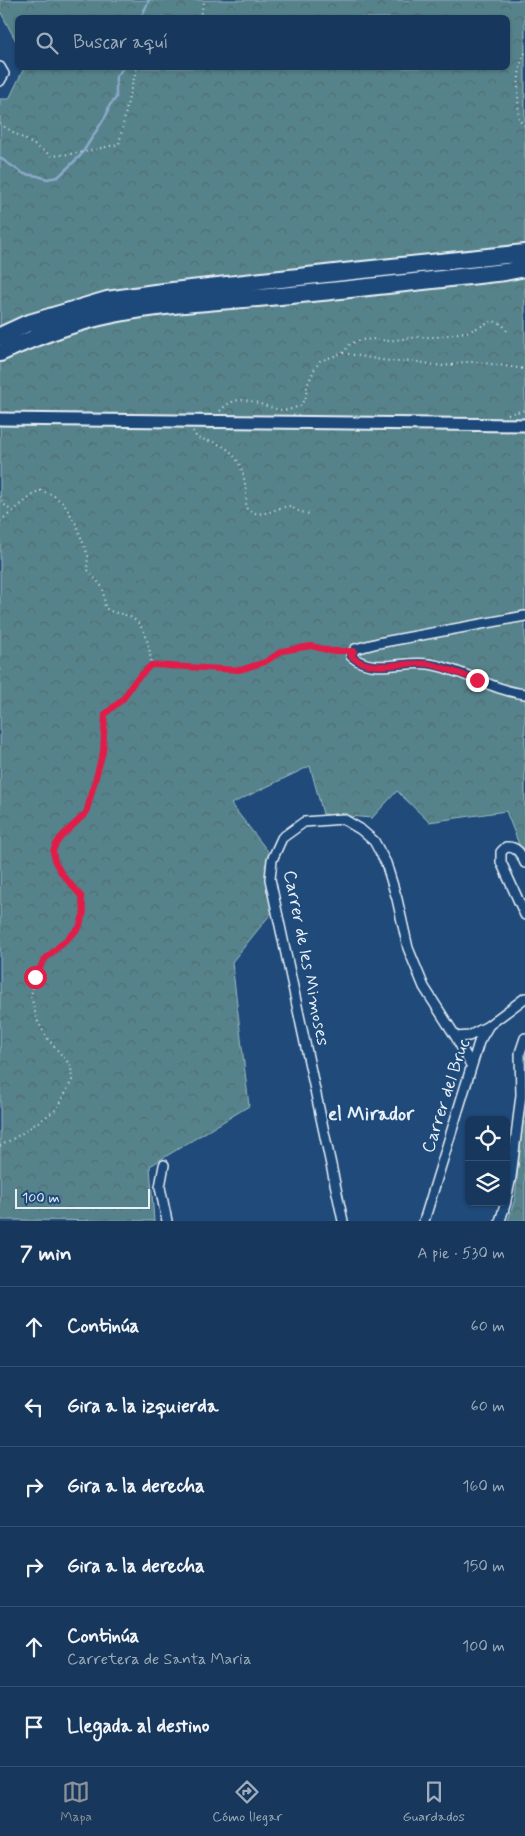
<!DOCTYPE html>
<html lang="es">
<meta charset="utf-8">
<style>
body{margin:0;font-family:Mynerve,sans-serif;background:#244365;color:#f1f3f6}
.controls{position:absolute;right:15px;bottom:15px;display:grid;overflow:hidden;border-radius:8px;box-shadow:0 1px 4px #0004}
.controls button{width:45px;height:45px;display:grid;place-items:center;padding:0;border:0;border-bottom:1px solid #365272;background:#17385c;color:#f1f3f6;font:25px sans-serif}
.scale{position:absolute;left:15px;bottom:12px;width:135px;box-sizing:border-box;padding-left:5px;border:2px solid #e8f1f8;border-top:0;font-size:14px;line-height:18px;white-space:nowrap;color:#e8f1f8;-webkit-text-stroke:4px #1f4a7a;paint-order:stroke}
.stop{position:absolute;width:15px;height:15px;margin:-11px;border:4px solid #e11d48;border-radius:50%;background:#fff}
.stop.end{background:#e11d48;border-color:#fff;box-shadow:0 1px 5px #0008}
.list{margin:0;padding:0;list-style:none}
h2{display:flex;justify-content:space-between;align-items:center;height:65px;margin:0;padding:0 20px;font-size:21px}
h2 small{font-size:16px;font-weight:400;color:#9eacbb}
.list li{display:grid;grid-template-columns:32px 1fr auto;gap:15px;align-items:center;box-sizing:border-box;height:80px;padding:0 20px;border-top:1px solid #365272}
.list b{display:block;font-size:19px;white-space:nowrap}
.list p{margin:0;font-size:16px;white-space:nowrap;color:#9eacbb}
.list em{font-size:16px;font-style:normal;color:#9eacbb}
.icon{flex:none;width:28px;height:28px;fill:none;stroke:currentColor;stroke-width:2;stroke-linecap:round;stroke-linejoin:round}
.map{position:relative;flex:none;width:525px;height:1221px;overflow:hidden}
.search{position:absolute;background:#17385c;box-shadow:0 1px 4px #0004;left:15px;right:15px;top:15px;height:55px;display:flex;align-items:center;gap:12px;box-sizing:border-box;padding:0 18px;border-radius:8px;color:#9eacbb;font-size:19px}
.sheet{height:545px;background:#17385c}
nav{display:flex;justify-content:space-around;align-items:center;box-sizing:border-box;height:70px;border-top:1px solid #365272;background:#17385c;font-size:14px;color:#9eacbb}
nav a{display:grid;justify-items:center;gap:2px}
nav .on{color:#8c9099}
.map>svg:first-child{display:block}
.forest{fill:url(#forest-crowns);stroke:#a0bac2}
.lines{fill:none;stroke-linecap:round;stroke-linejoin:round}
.stream{stroke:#8ba9c9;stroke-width:2.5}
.minor-casing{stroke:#e8f1f8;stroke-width:12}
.tertiary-casing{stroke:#e8f1f8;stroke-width:15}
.motorway-casing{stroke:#e8f1f8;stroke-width:20}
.path{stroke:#e8f1f8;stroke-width:2;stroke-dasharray:1 4;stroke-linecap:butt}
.minor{stroke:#1f4a7a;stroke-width:9}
.tertiary{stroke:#1f4a7a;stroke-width:11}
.motorway{stroke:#1f4a7a;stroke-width:16}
.route{stroke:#e11d48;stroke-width:6}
.labels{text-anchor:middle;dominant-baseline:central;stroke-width:4;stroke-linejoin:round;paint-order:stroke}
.street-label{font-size:18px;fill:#e8f1f8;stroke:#1f4a7a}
.neighbourhood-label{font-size:19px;font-weight:bold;fill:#e8f1f8;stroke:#1f4a7a}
</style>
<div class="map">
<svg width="525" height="1221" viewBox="0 0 525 1221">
<defs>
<pattern id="forest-crowns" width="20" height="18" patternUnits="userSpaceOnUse" patternTransform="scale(1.25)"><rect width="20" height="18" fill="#57838b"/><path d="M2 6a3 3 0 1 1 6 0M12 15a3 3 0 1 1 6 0" fill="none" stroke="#506b71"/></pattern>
</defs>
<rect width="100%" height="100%" fill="#1f4a7a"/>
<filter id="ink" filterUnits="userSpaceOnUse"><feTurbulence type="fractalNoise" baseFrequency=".02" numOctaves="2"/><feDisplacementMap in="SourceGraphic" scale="10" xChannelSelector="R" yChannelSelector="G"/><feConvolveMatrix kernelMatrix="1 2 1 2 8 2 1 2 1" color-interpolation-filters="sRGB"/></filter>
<g filter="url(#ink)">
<path class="forest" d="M0,0H525V860L506,811L429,822L397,791L372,818L323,814L310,766L231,804L270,854L265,866L273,911L232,962L249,1106L150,1166L154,1221L0,1220V99H9L24,68H508V18H18L17,43L0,11Z
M525,1101V1221H508L515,1198Z"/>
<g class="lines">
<path class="stream" d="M141,18L149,0
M0,158L24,174L38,176L47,179L58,177L81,155L107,114L109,106L116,98V77L123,68"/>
<g class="minor-casing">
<path id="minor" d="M0,67L4,74L0,81
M525,616L378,643L355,649L351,656C373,675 402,660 429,664C462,669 491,690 525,694
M525,863C521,854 517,846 506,847L501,852V862L525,915
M456,1037L469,1036L488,1026
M164,1165L160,1187L167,1221
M506,1200L511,1177L521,1095L520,1053L525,1038
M343,1221L270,879L272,860L282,838L304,822L343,819L360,829L374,841L386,863L397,899L408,948L424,987L456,1037L471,1065
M424,1221L479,1042L489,1025L525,998
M500,1221L506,1202"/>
</g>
<g class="tertiary-casing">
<path id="tertiary" d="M0,419L525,425"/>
</g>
<g class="motorway-casing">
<path id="motorway" d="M0,336L26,324L107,300L155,293L344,272L525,253
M0,353C37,336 74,322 114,314C168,303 225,301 280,296C355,289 430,280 505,272L525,268"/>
</g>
<path class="path" d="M199,18L205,0
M525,53C516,71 518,100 519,120L525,126
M0,124L52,156L84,152L119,144L130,92L137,68
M343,353L350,344L361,340L375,339L387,341L418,337H437L470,331L493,321L502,324L507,331
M220,411C242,387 260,409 285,410C290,410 296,407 300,406L306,397L307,386L314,370L320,361L343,353L382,360L399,362L413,361L441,366L452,365L463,362H477L525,369
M508,414L525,410
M193,431L197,438C205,440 216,442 224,447C244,459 247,486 246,508C260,520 272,509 289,506L298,511L309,514
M0,496C3,503 6,508 13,511L39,490L53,495L64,504L69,512L76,524L88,556L87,569L103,588L105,608C116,615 119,612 128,616C146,623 150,648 151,665
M0,521L12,512
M0,1146L21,1134L57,1109L72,1080L71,1066L47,1038L37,1020L31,996L35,977L44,960L79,928L84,912L81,896L62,874L55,862L53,851L56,844L62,836L86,813L103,752L105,714L123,699L134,682L151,665L240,670L265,662L282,651L311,646L331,651H344"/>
<use href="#minor" class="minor"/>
<use href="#tertiary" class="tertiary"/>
<use href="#motorway" class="motorway"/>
</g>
</g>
<g class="lines" filter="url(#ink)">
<path class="route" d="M35,977L44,960L79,928L84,912L81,896L62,874L55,862L53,851L56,844L62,836L86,813L103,752L105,714L123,699L134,682L151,665L240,670L265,662L282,651L311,646L331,651H354L351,656C373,675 402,660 429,664C445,667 462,675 477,680"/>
</g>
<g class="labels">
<g class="street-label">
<text transform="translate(306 958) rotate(79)">Carrer de les Mimoses</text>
<text transform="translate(446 1096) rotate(-72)">Carrer del Bruc</text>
</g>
<g class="neighbourhood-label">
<text x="371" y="1114">el Mirador</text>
</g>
</g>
</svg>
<div class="controls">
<button><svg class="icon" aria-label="locate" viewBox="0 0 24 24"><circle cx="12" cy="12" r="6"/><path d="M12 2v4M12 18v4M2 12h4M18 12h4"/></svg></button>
<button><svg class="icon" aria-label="layers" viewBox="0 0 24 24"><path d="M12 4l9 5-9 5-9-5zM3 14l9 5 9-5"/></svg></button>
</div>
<div class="scale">100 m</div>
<div class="stop" style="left:35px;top:977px"></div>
<div class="stop end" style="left:477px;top:680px"></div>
<div class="search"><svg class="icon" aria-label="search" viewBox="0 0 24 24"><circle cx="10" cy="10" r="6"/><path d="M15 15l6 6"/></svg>Buscar aquí</div>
</div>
<section class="sheet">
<h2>7 min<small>A pie · 530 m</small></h2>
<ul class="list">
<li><svg class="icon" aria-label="ahead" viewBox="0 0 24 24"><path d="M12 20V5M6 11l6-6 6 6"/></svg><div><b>Continúa</b></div><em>60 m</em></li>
<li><svg class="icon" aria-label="left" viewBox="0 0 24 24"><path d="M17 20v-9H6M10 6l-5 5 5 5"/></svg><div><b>Gira a la izquierda</b></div><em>60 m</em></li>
<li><svg class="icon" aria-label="right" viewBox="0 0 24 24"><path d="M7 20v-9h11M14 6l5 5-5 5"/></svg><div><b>Gira a la derecha</b></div><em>160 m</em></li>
<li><svg class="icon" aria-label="right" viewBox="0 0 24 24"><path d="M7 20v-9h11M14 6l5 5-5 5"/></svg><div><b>Gira a la derecha</b></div><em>150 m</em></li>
<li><svg class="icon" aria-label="ahead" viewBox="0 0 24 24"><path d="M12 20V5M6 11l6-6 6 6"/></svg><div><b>Continúa</b><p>Carretera de Santa Maria</p></div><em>100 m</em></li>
<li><svg class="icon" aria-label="arrive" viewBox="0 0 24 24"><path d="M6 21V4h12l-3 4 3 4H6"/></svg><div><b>Llegada al destino</b></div></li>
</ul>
</section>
<nav>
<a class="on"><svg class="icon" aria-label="map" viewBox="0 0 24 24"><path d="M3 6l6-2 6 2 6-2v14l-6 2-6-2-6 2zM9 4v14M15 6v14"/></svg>Mapa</a>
<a><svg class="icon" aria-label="directions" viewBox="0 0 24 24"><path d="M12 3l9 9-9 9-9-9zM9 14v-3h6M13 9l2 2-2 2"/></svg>Cómo llegar</a>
<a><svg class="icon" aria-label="saved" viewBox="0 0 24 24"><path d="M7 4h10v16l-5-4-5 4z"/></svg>Guardados</a>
</nav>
